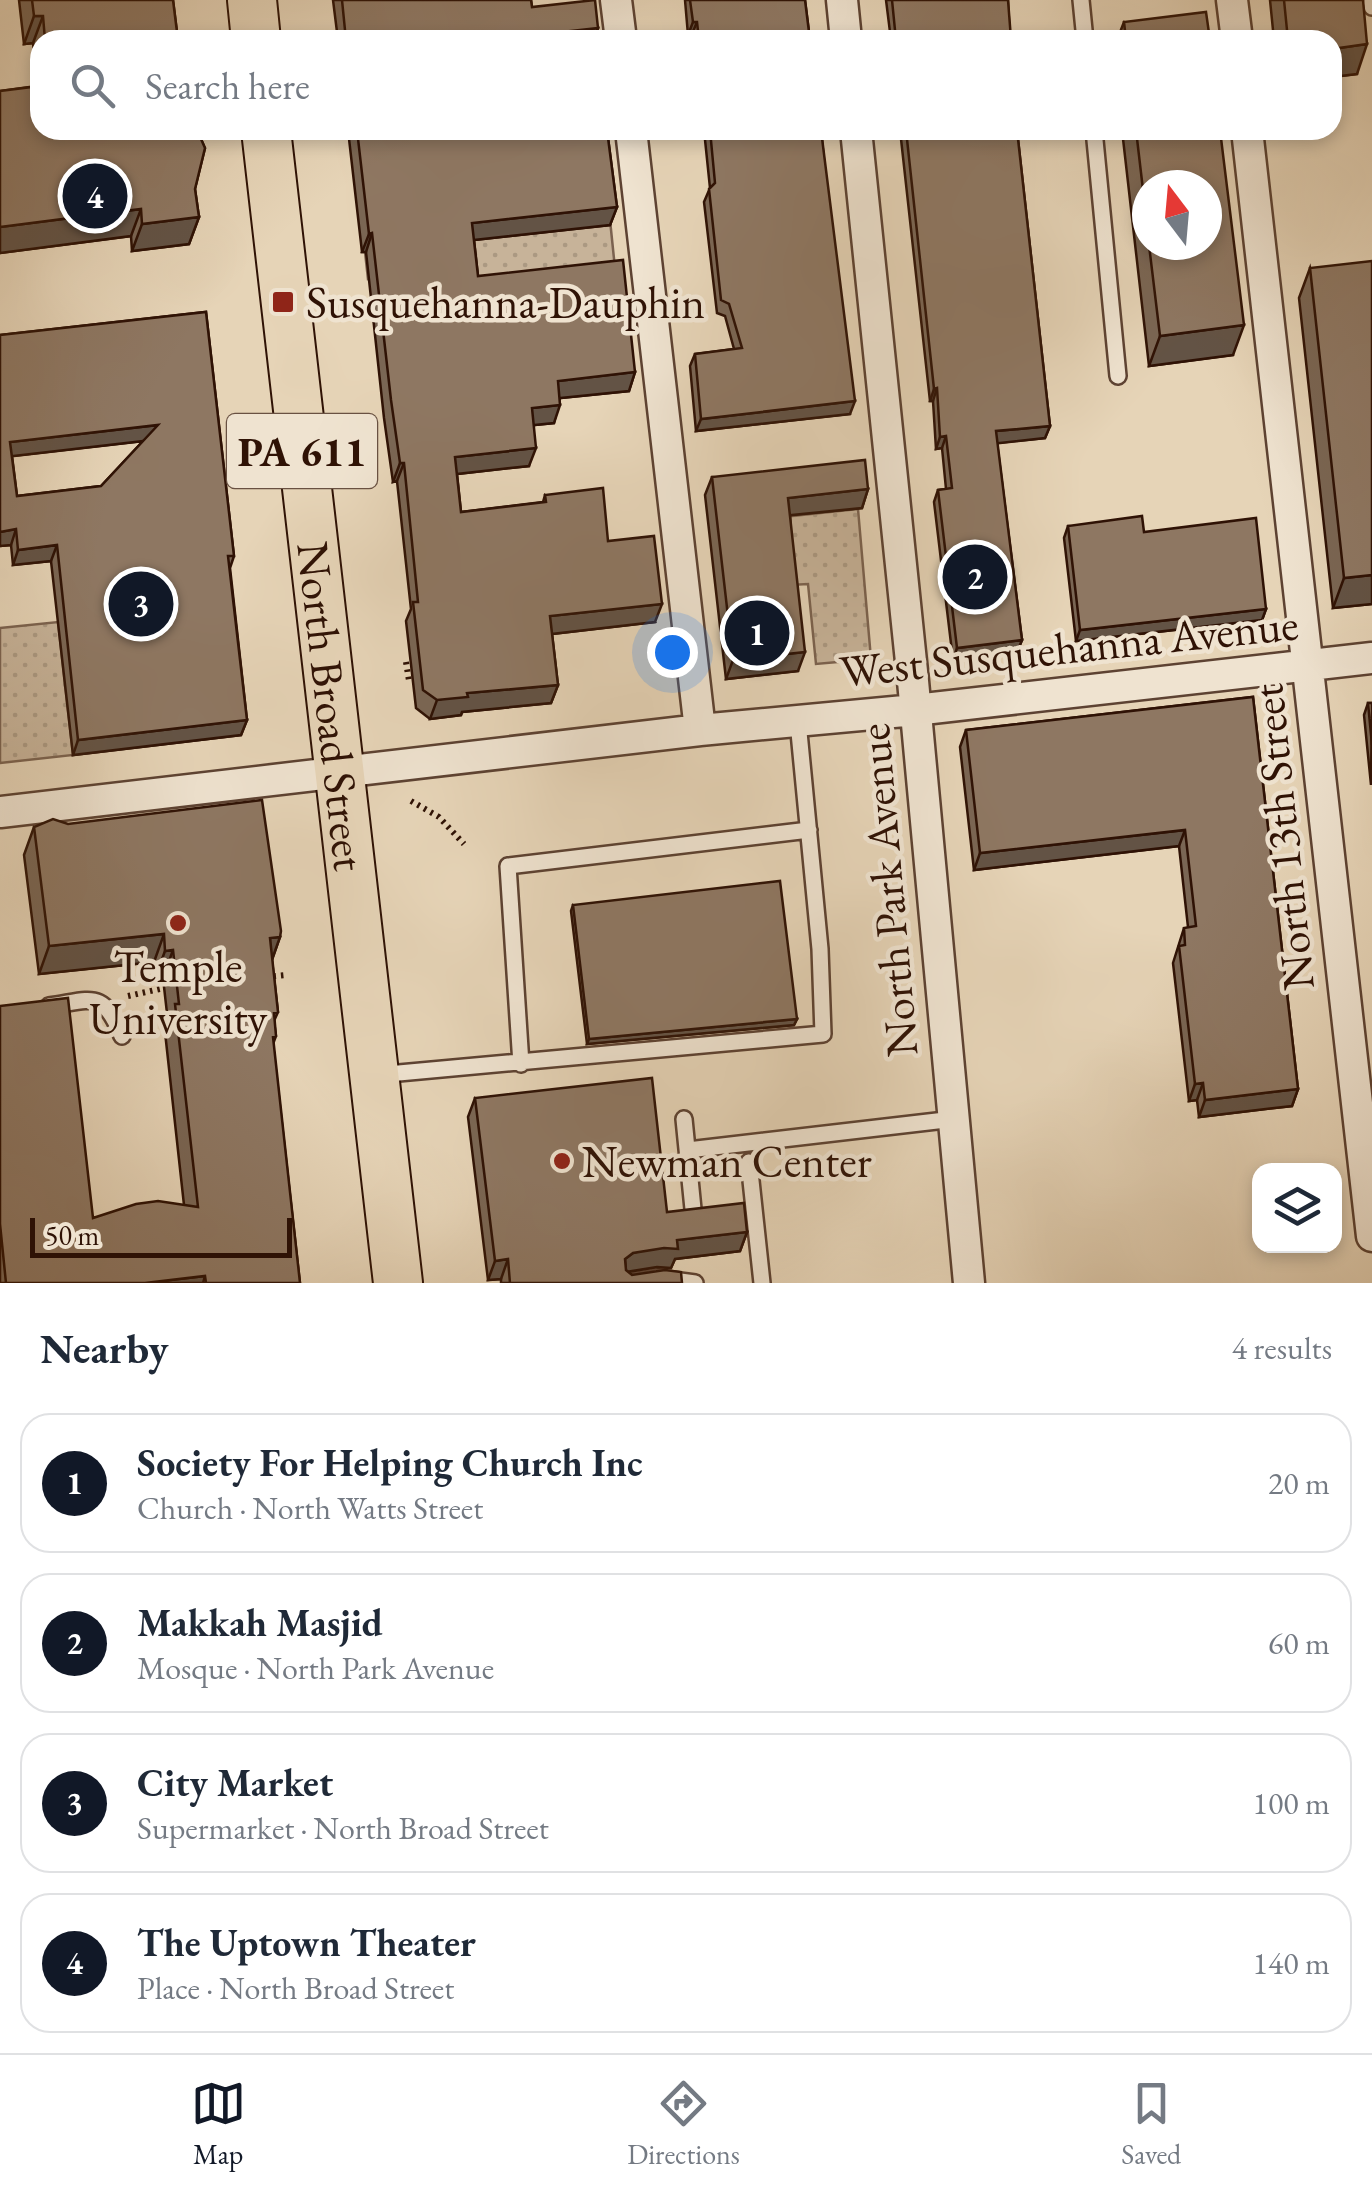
<!DOCTYPE html>
<meta charset="utf-8">
<style>
body{margin:0;font-family:"EB Garamond",serif;background:#f6f6f7;color:#1f2937}
.controls{position:absolute;right:30px;bottom:30px;display:grid;overflow:hidden;border-radius:20px;box-shadow:0 5px 15px #0003}
.controls button{width:90px;height:90px;display:grid;place-items:center;padding:0;border:0;border-bottom:2px solid #e0e1e3;background:#fff;color:#1f2937;font:50px sans-serif}
.compass{position:absolute;left:1132px;top:170px;width:90px;height:90px;border-radius:50%;background:#fff;box-shadow:0 5px 15px #0003;rotate:344deg}
.scale{position:absolute;left:30px;bottom:25px;width:262px;box-sizing:border-box;padding-left:10px;border:5px solid #2f1205;border-top:0;font-size:28px;line-height:35px;white-space:nowrap;color:#2f1205;-webkit-text-stroke:8px #efe3d0;paint-order:stroke}
.you{position:absolute;left:672px;top:652px;width:35px;height:35px;margin:-25px;border:8px solid #fff;border-radius:50%;background:#1a73e8;box-shadow:0 0 0 15px #1a73e833}
.badge{display:grid;place-items:center;width:65px;height:65px;border-radius:50%;background:#111827;color:#fff;font-size:32px;font-weight:700}
.pin{position:absolute;translate:-50% -50%;border:5px solid #fff;box-shadow:0 2px 10px #0006}
.list{margin:0;padding:0;list-style:none}
h2{display:flex;justify-content:space-between;align-items:center;height:130px;margin:0;padding:0 40px;font-size:42px}
h2 small{font-size:32px;font-weight:400;color:#747a83}
.list li{display:grid;grid-template-columns:65px 1fr auto;gap:30px;align-items:center;box-sizing:border-box;height:140px;margin:0 20px 20px;padding:0 20px;border:2px solid #e0e1e3;border-radius:30px}
.list b{display:block;font-size:38px;white-space:nowrap}
.list p{margin:0;font-size:32px;white-space:nowrap;color:#747a83}
.list em{font-size:32px;font-style:normal;color:#747a83}
.icon{flex:none;width:55px;height:55px;fill:none;stroke:currentColor;stroke-width:2;stroke-linecap:round;stroke-linejoin:round}
.map{position:relative;flex:none;width:1372px;height:1283px;overflow:hidden}
.search{position:absolute;background:#fff;box-shadow:0 5px 15px #0003;left:30px;right:30px;top:30px;height:110px;display:flex;align-items:center;gap:25px;box-sizing:border-box;padding:0 35px;border-radius:30px;color:#747a83;font-size:38px}
.sheet{height:770px;background:#fff}
nav{display:flex;justify-content:space-around;align-items:center;box-sizing:border-box;height:140px;border-top:2px solid #e0e1e3;background:#fff;font-size:28px;color:#747a83}
nav a{display:grid;justify-items:center;gap:5px}
nav .on{color:#111827}
.map>svg:first-child{display:block}
.grass{fill:url(#grass-dots);stroke:#7b624f;stroke-width:2.5}
.lines{fill:none;stroke-linecap:round;stroke-linejoin:round}
.service-casing{stroke:#5d4232;stroke-width:20}
.minor-casing{stroke:#5d4232;stroke-width:35}
.primary-casing{stroke:#2f1205;stroke-width:52}
.path{stroke:#2f1205;stroke-width:6;stroke-dasharray:2.5 5;stroke-linecap:butt}
.service{stroke:#efe3d0;stroke-width:15}
.minor{stroke:#efe3d0;stroke-width:30}
.primary{stroke:#e6d4b7;stroke-width:48}
.wall{fill:#7a6654;stroke:#2f1205;stroke-width:2.5;fill-rule:evenodd}
.shaded-wall{fill:#635345;stroke:#2f1205;stroke-width:2.5}
.building{fill:#8e7762;stroke:#2f1205;stroke-width:2.5;fill-rule:evenodd}
.poi-dot{fill:#8f2418;stroke:#efe3d0;stroke-width:4}
.labels{text-anchor:middle;dominant-baseline:central;stroke-width:9;stroke-linejoin:round;paint-order:stroke}
.shield{fill:#efe3d0;stroke:#695142;stroke-width:2.5}
.shield-label{font-size:42px;font-weight:bold;fill:#2f1205}
.poi-label{font-size:45px;fill:#2f1205;stroke:#efe3d0;text-anchor:start}
.street-label{font-size:45px;fill:#2f1205;stroke:#efe3d0}
</style>
<div class="map">
<svg width="1372" height="1283" viewBox="0 0 1372 1283">
<defs>
<pattern id="grass-dots" width="8" height="8" patternUnits="userSpaceOnUse" patternTransform="scale(2.5)"><rect width="8" height="8" fill="#c7b399"/><path d="M2 2h.1M6 6h.1" fill="none" stroke="#ab9982" stroke-width="1.8" stroke-linecap="round"/></pattern>
</defs>
<rect width="100%" height="100%" fill="#e6d4b7"/>
<filter id="stains"><feTurbulence type="fractalNoise" baseFrequency=".002" numOctaves="4"/><feColorMatrix values="0 0 0 0 .2 0 0 0 0 .09 0 0 0 0 .02 0 0 0 .5 -.17"/></filter>
<radialGradient id="worn" r=".72"><stop offset=".6" stop-color="#630" stop-opacity="0"/><stop offset="1" stop-color="#630" stop-opacity=".3"/></radialGradient>
<path class="grass" d="M610,220L616,278L468,295L414,274L368,279L365,252Z
M858,509L871,659L816,664L808,584L790,585L783,517Z
M58,622L73,755L0,763V628Z"/>
<g class="lines">
<g class="service-casing">
<path id="service" d="M1081,0L1085,40
M1371,0L1372,7
M1094,130L1118,376
M49,1006C92,1000 103,989 122,1036
M521,1064L508,866L809,830
M377,1075L823,1034L820,949L798,722
M684,1119L693,1209
M688,1150L954,1119
M749,1162L762,1283
M628,1283L658,1278L695,1283"/>
</g>
<g class="minor-casing">
<path id="minor" d="M616,0L621,40
M842,0L846,40
M1232,0L1237,40
M631,130L700,730
M856,130L913,681L969,1283
M1247,130L1372,1236
M0,812L700,730L915,710L1372,658"/>
</g>
<g class="primary-casing">
<g id="primary">
<path d="M252,0L256,40"/>
<path id="s1" d="M266,130L398,1283"/>
</g>
</g>
<path class="path" d="M406,662L409,681
M411,801L439,817L464,844
M266,977L286,975
M128,996L169,987"/>
<use href="#service" class="service"/>
<use href="#minor" class="minor"/>
<use href="#primary" class="primary"/>
</g>
<path class="wall" d="M19,0H173L178,40H40V130H197L205,148L195,189L199,217L189,244L132,251L131,236L0,253V91L37,86L33,43L24,44Z
M333,0H531L532,7L598,28L594,40H338Z
M685,0H805L810,40H693L692,34L688,35Z
M886,0H1008L1010,40H891Z
M1270,0H1363L1357,74L1332,77V40H1274Z
M1124,22L1210,40H1117Z
M348,130H607L617,207L610,225L474,240L478,276L635,372L629,391L560,398L554,423L534,425L529,466L457,474L461,512L543,502L545,495L608,541L655,622L552,634L558,685L551,703L462,712L461,715L430,719L416,708L406,621L411,609L397,481L393,482L384,418L366,252H362Z
M704,130H821L850,414L696,431L690,366L695,354L734,349L725,316L717,313L704,202L710,188Z
M900,130H1017L1050,426L1045,438L997,443L1022,640L1017,652L953,660L934,502L938,490L946,489L942,448L936,449L933,401H930Z
M1122,130H1220L1233,355L1149,366ZM1147,185L1207,245H1147Z
M1310,268L1372,604L1333,608L1299,298Z
M206,312L234,556L230,568L247,720L241,735L73,755L51,561L13,565L11,545L0,546V335ZM143,441L101,486L17,496L12,456Z
M712,477L868,489L862,508L790,515L798,671L726,679L705,495Z
M1068,526L1144,532L1266,609L1262,620L1076,641L1064,538Z
M1253,697L1298,1089L1292,1106L1199,1117L1197,1100L1189,1101L1173,963L1184,928L1188,927L1179,846L974,870L960,747L966,730Z
M1368,703H1372L1371,785L1364,715Z
M34,827L280,937L272,960L278,1012L274,1021L276,1036L273,1044L300,1283H0V1006L93,1218L184,1205L165,1032L168,1022L163,978H155L154,962L39,974L24,855Z
M573,905L797,1019L794,1025L587,1044L571,911Z
M475,1098L667,1212L747,1232L740,1251L675,1259L671,1268L657,1267L628,1272L632,1275L682,1283H501V1279L488,1280L468,1117Z"/>
<path class="shaded-wall" d="M34,16H43L33,43L24,44Z
M693,22H697L692,34L688,35Z
M598,28L594,40H490Z
M1367,44L1357,74L1332,77V49Z
M617,207L610,225L465,241L472,223Z
M141,209L131,236L0,253V227Z
M199,217L189,244L132,251L142,224Z
M372,233L366,252H362L369,234Z
M1244,325L1233,355L1149,366L1160,336Z
M635,372L629,391L551,399L558,381Z
M937,388L933,401H930L934,389Z
M855,401L850,414L696,431L701,419Z
M560,405L554,423L525,426L532,408Z
M158,425L152,440L5,457L10,442Z
M1050,426L1045,438L991,444L996,431Z
M946,436L942,448L936,449L940,437Z
M536,448L529,466L448,475L455,457Z
M400,463H404L397,481L393,482Z
M868,489L862,508L782,516L788,498Z
M16,529L11,545L0,546V532Z
M57,545L51,561L13,565L18,550Z
M1372,575V604L1333,608L1344,578Z
M662,604L655,622L543,635L550,616Z
M1266,609L1262,620L1076,641L1080,630Z
M1022,640L1017,652L953,660L957,648Z
M805,652L798,671L726,679L733,660Z
M558,685L551,703L462,712L461,715L430,719L437,700L467,693Z
M247,720L241,735L73,755L78,740Z
M1185,830L1179,846L974,870L980,853Z
M164,934L154,962L39,974L49,946Z
M280,937L270,965V938Z
M173,950L163,978H155L165,951Z
M797,1019L794,1025L587,1044L589,1039Z
M1203,1083L1197,1100L1189,1101L1195,1084Z
M1298,1089L1292,1106L1199,1117L1205,1100Z
M747,1232L740,1251L675,1259L671,1268L657,1267L626,1272L625,1259L633,1253L677,1240Z
M508,1259L501,1279L488,1280L495,1261Z
M205,1276L203,1283H145Z"/>
<path class="building" d="M32,0H173L178,40H45L43,16H34Z
M342,0H531L532,7L595,0L598,28L490,40H346Z
M690,0H805L810,40H699L697,22H693Z
M892,0H1008L1011,39L896,40Z
M1284,0H1363L1367,44L1332,49V40H1288Z
M1206,12L1210,40H1126L1124,22Z
M40,86V130H197L205,148L195,189L199,217L142,224L141,209L0,227V91Z
M357,130H607L617,207L472,223L478,276L623,260L635,372L558,381L560,405L532,408L536,448L455,457L461,512L546,502L545,495L603,488L608,541L654,536L662,604L550,616L558,685L467,693L468,697L437,700L423,690L413,602H418L404,463H400L391,400L372,233L369,234Z
M710,130H821L855,401L701,419L695,354L742,348L729,304L721,300L709,189L715,183Z
M906,130H1017L1050,426L996,431L1022,640L957,648L938,490L952,488L946,436L940,437L937,388L934,389Z
M1136,130H1220L1244,325L1160,336L1149,245H1207V185H1147V224Z
M1372,261V575L1344,578L1310,268Z
M206,312L234,556H228L247,720L78,740L57,545L18,550L16,529L0,532V335ZM158,425L101,486L17,496L10,442Z
M865,460L868,489L788,498L805,652L733,660L712,477Z
M1142,516L1144,532L1256,518L1266,609L1080,630L1068,526Z
M1253,697L1298,1089L1205,1100L1203,1083L1195,1084L1179,946L1185,945L1184,928L1196,926L1185,830L980,853L966,730Z
M1368,703H1372V745Z
M262,800L281,931L280,937L270,938L278,1012L274,1013L276,1036L273,1037L300,1283H206L205,1276L145,1283H6L0,1224V1006L68,998L93,1218L136,1204L158,1201L198,1207L175,1004H179L173,950L165,951L164,934L49,946L34,827L53,819L68,824Z
M780,881L797,1019L589,1039L573,905Z
M652,1078L667,1212L744,1203L747,1232L677,1240L678,1249L664,1248L633,1253L625,1259L626,1270L632,1275L665,1270L681,1272L682,1283H510L508,1259L495,1261L475,1098Z"/>
<g class="poi-dot">
<rect x="271" y="290" width="24" height="24" rx="5"/>
<circle cx="178" cy="923" r="10"/>
<circle cx="562" cy="1161" r="10"/>
</g>
<g class="labels">
<rect class="shield" x="227" y="414" width="150" height="74" rx="8"/>
<g class="shield-label">
<text x="302" y="451">PA 611</text>
</g>
<g class="poi-label">
<text x="306" y="302">Susquehanna-Dauphin</text>
<text x="178" y="966" text-anchor="middle">Temple<tspan x="178" dy="52">University</tspan></text>
<text x="582" y="1161">Newman Center</text>
</g>
<g class="street-label">
<text transform="translate(1069 647) rotate(-6)">West Susquehanna Avenue</text>
<text stroke="none"><textPath href="#s1" startOffset="580">North Broad Street</textPath></text>
<text transform="translate(1282 837) rotate(-96)">North 13th Street</text>
<text transform="translate(887 890) rotate(-95)">North Park Avenue</text>
</g>
</g>
<rect width="100%" height="100%" filter="url(#stains)"/>
<rect width="100%" height="100%" fill="url(#worn)"/>
</svg>
<div class="controls">
<button><svg class="icon" aria-label="layers" viewBox="0 0 24 24"><path d="M12 4l9 5-9 5-9-5zM3 14l9 5 9-5"/></svg></button>
</div>
<svg class="compass" viewBox="-18 -18 36 36"><path d="M0-13l5 13h-10z" fill="#e53935"/><path d="M0 13l5-13h-10z" fill="#747a83"/></svg>
<div class="scale">50 m</div>
<div class="you"></div>
<div class="pin badge" style="left:757px;top:633px">1</div>
<div class="pin badge" style="left:975px;top:577px">2</div>
<div class="pin badge" style="left:141px;top:604px">3</div>
<div class="pin badge" style="left:95px;top:196px">4</div>
<div class="search"><svg class="icon" aria-label="search" viewBox="0 0 24 24"><circle cx="10" cy="10" r="6"/><path d="M15 15l6 6"/></svg>Search here</div>
</div>
<section class="sheet">
<h2>Nearby<small>4 results</small></h2>
<ul class="list">
<li><span class="badge">1</span><div><b>Society For Helping Church Inc</b><p>Church · North Watts Street</p></div><em>20 m</em></li>
<li><span class="badge">2</span><div><b>Makkah Masjid</b><p>Mosque · North Park Avenue</p></div><em>60 m</em></li>
<li><span class="badge">3</span><div><b>City Market</b><p>Supermarket · North Broad Street</p></div><em>100 m</em></li>
<li><span class="badge">4</span><div><b>The Uptown Theater</b><p>Place · North Broad Street</p></div><em>140 m</em></li>
</ul>
</section>
<nav>
<a class="on"><svg class="icon" aria-label="map" viewBox="0 0 24 24"><path d="M3 6l6-2 6 2 6-2v14l-6 2-6-2-6 2zM9 4v14M15 6v14"/></svg>Map</a>
<a><svg class="icon" aria-label="directions" viewBox="0 0 24 24"><path d="M12 3l9 9-9 9-9-9zM9 14v-3h6M13 9l2 2-2 2"/></svg>Directions</a>
<a><svg class="icon" aria-label="saved" viewBox="0 0 24 24"><path d="M7 4h10v16l-5-4-5 4z"/></svg>Saved</a>
</nav>
